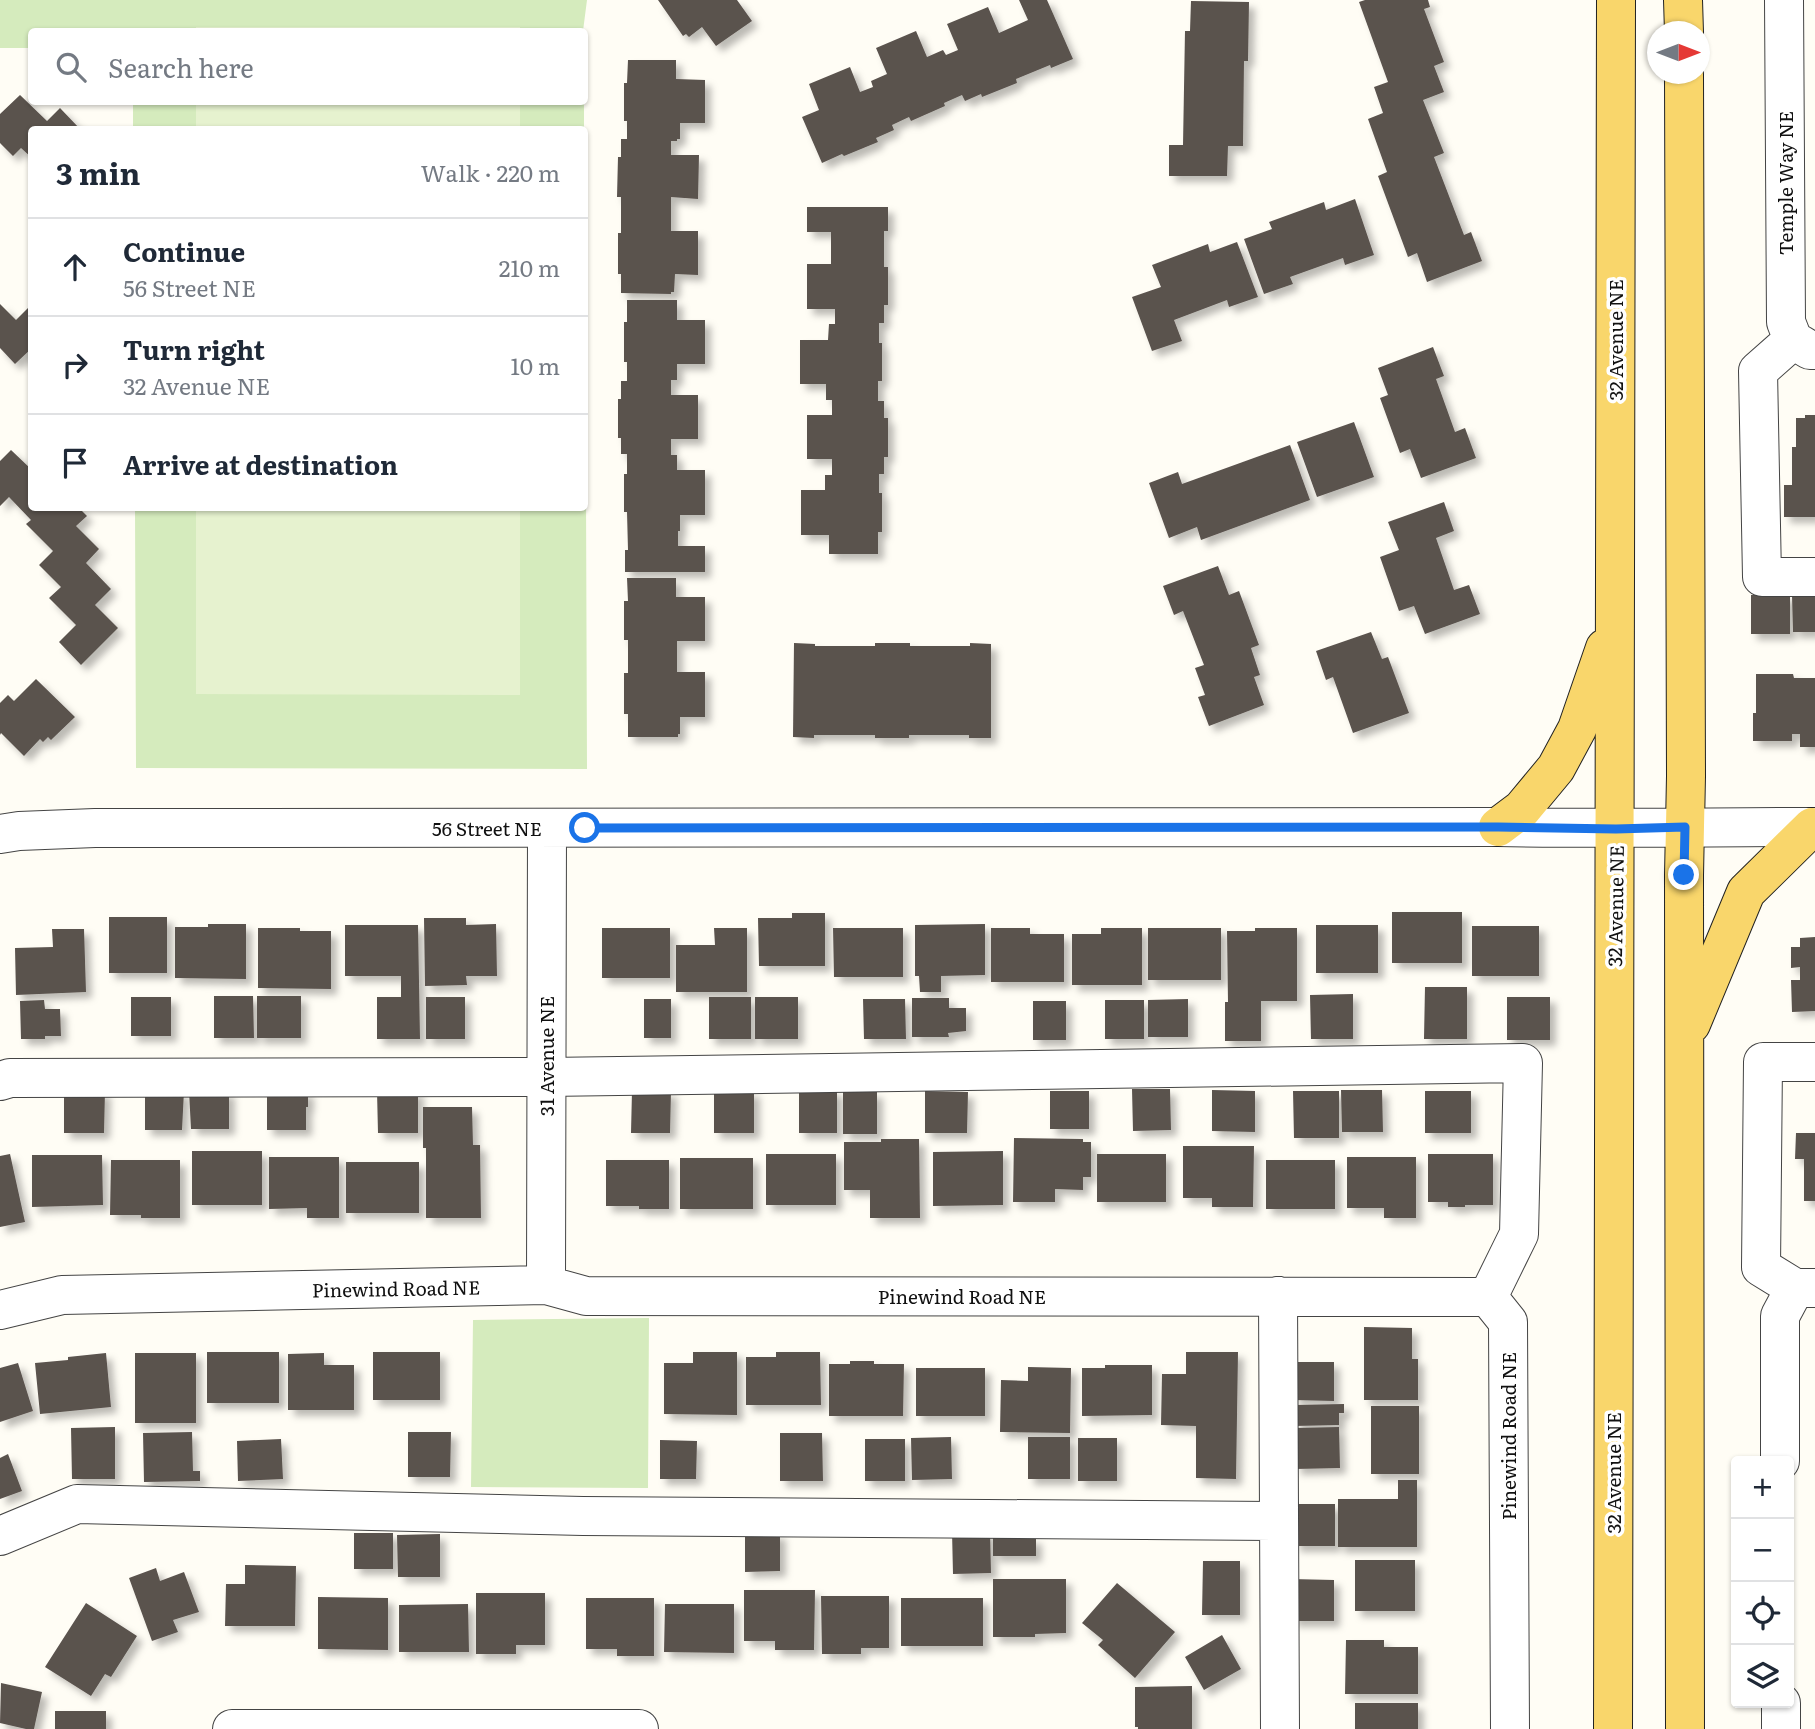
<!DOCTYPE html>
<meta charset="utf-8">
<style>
body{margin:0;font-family:Literata,serif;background:#f2f2f3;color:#1f2937}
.controls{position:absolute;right:21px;bottom:21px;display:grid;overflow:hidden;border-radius:7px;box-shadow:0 2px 5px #0004}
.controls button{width:63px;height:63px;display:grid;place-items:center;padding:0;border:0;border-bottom:2px solid #e0e1e3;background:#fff;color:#1f2937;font:35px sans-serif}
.compass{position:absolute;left:1647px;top:21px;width:63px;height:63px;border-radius:50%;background:#fff;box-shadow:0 2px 5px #0004;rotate:90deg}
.stop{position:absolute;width:21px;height:21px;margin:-16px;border:5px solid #1a73e8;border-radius:50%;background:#fff}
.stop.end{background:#1a73e8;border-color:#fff;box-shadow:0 2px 7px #0008}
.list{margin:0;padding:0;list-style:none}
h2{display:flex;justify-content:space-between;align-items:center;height:91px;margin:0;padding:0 28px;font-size:30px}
h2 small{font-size:23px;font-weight:400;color:#747a83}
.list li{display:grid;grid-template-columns:46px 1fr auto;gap:21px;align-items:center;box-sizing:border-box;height:98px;padding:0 28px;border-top:2px solid #e0e1e3}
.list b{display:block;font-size:26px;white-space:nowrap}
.list p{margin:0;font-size:23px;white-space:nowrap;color:#747a83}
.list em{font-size:23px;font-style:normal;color:#747a83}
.icon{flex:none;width:38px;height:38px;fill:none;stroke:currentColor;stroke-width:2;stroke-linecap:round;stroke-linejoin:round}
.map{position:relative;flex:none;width:1815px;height:1729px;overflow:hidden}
.search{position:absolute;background:#fff;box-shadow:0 2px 5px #0004;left:28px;top:28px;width:560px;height:77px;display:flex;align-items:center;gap:18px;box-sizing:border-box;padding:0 24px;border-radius:7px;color:#747a83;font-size:26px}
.panel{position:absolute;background:#fff;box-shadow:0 2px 5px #0004;left:28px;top:126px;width:560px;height:385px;border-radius:7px}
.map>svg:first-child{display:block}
.green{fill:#d5ebbd}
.pitch{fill:#e6f2cf}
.building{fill:#5a524d;filter:url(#shadow)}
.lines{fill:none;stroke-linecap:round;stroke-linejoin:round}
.minor-casing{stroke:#444;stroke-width:40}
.major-casing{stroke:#222;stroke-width:40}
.minor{stroke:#fff;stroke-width:38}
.major{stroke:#f9d66b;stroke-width:38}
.route{stroke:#1a73e8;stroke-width:9}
.labels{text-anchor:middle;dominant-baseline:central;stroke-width:7;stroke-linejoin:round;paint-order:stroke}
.street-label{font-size:19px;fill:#111;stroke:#fff}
</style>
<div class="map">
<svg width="1815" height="1729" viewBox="0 0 1815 1729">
<defs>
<filter id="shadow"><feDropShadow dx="6" dy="6" stdDeviation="3.5" flood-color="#0004"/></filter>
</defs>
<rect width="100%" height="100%" fill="#fffdf5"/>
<path class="green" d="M0,0H587L583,31L32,32L31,48H0Z
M131,102H584V129H133V105Z
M585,218L587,769L136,768L135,508H584Z
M649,1318L648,1488L471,1487L473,1320Z"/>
<path class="pitch" d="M196,27H520V31L196,32Z
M196,102H520V129H196Z
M196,508H520V695L196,694Z"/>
<path class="building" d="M658,0H737L752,21L716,46L702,27L689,37L686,34L683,36Z
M1019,0H1047L1073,59L1051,68L1050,65L1016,79L1017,83L982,97L981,94L965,101L962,95L944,103L945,106L911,121L909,117L892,125L894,130L876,138L878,142L844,156L842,154L822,163L802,117L819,110L809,84L850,67L860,92L873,87L871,81L887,74L876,48L916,31L927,57L943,50L946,55L958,50L947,24L988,7L999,33L1028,20Z
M1365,0H1428L1430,7L1424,9L1444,62L1434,66L1444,92L1423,100L1444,153L1434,157L1464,235L1471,232L1482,261L1427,282L1417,253L1408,257L1378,176L1387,172L1368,119L1383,113L1374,87L1388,82L1359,2Z
M1191,1L1249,2L1248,61H1244L1243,146H1228L1227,176H1169V145H1183L1185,31H1190Z
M628,60H676V79L705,80V123H680V139H677V141H671V155H699L698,199L671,197V231H698V275L675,274L674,292H671V294L621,293V274H618V233H621V197H617L618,157H621V139H627V121H624V83H627Z
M20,95L47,121L60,108L81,130H32V158L21,148L13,156L0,143V114Z
M1355,199L1374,255L1345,265L1343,258L1290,277L1293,284L1264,294L1244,239L1272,229L1269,222L1324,202L1326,210Z
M807,207H888V231H884V267H888V305H884V323H879V343H882V381H878V401H884V418H888V457H884V474H879V493H882V532H878V554H829V535H801V490H825V475H832V459H807V415H832V400H826V384H800V340H828L829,324H835V309H807V264H831V232H807Z
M1237,242L1258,297L1229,307L1227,300L1174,320L1182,341L1152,351L1132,297L1161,287L1152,265L1208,244L1210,252Z
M627,300H677V320H705V364H677V380H671V395H698V439H671V455H677V470H705V515H680V531H678V546H705V572H625V550H628L627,512H624V474H627V454H621V438H618V399H621V381H627V362H624V322H627Z
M0,304L16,320L32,304V348L15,364L0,348Z
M1433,347L1444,376L1436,379L1455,432L1465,428L1476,458L1421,478L1410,449L1400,453L1380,398L1388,395L1378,368Z
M1805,415H1815V517H1784V485H1792V447H1796V418H1805Z
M1354,422L1374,477L1317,497L1297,442Z
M1290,445L1310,500L1201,540L1197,527L1169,538L1149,483L1178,472L1182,484Z
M11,450L32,470V508H79L87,516L76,526L99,549L86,563L111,589L95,605L118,628L81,665L59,642L76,625L49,598L61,587L39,565L53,551L26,524L31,520L9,497L0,506V461Z
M1444,502L1454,531L1436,538L1454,590L1469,585L1480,614L1425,634L1414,606L1399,611L1380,557L1399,550L1388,522Z
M1218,566L1229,595L1239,591L1259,645L1251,648L1260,675L1254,677L1264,705L1209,726L1198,697L1205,695L1195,668L1204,665L1183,611L1174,615L1163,586Z
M627,578H676V597H705V641H677V672H705V717H680V734H678V737H628V714H624V673H628V640H624V601H628Z
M1751,595H1790V634H1751Z
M1792,595H1815V632H1793Z
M1371,632L1382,659L1388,657L1409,713L1353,733L1333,677L1326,680L1316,651Z
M794,643L815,644V646H875V643H910V646H970V643L991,644V738H969V735H909V738H875V735H814V738L793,737Z
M1756,674H1793L1794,678H1815V747H1800V734H1792V741H1753V713H1756Z
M36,679L75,717L51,740L48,737L43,742L40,739L24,756L1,733L0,735V703L8,695L14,701Z
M1392,912H1462V963H1392Z
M792,913H825V966H759L758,918H792Z
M109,917H167V973H109Z
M424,918H466V925L496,924L497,976H466L467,985L425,986Z
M208,924H246V979L175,978V927H208Z
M985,924V975L941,976V992H920L919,976H915V925Z
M345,925H418L420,1039H377V997H401V976H345Z
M1316,925H1378V973H1316Z
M1472,926H1539V976H1472Z
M258,928H300V931H331V989L258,988Z
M602,928H670V978H602Z
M714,928H747V992H676V945H715Z
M833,928H903V977H834Z
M991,928H1030V934H1064V982H991Z
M1101,928H1142V985H1072V934H1101Z
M1148,928H1221V980H1148Z
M1255,928H1297V1001H1261V1041H1225V1002H1228L1227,931H1255Z
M52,929H84L86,992L16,995L15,948L53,947Z
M1815,937V1011L1792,1012L1791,980H1800V967L1791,968V947H1800V938Z
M1425,987H1467V1039H1424Z
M1353,994V1039H1311L1310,995Z
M214,996H253L254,1038H214Z
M257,996H301V1038H257Z
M131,997H171V1036H131Z
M426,997H465V1039H426Z
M709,997H751V1039H709Z
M755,997H798V1039H755Z
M1507,997H1550V1040H1507Z
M912,998H949V1008H966V1031L948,1033L949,1037H912Z
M644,999H671V1038H644Z
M863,999H905L906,1039H864Z
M1188,999V1037H1148V1000Z
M44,1000L45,1009H60L61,1036H45V1039H21L20,1001Z
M1105,1000H1144V1039H1105Z
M1033,1001H1066V1040H1033Z
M1132,1089H1170L1171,1130L1133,1131Z
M418,1090V1133H378L377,1091Z
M799,1090H837V1133H799Z
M1212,1090L1255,1091V1132L1212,1131Z
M1341,1090H1382L1383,1132H1342Z
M64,1091H105L104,1133H64Z
M145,1091H184L182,1130H145Z
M189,1091H229V1129H191Z
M267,1091H308V1107H306V1130H267Z
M632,1091H671L670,1133H631Z
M714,1091H754V1133H714Z
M925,1091L968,1092L967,1133H925Z
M1050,1091H1089V1129H1050Z
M1293,1091H1339V1138H1294Z
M1425,1091H1471V1133H1425Z
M843,1092H877V1134H843Z
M423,1107H472L473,1145H480L481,1218H426V1148H423Z
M1796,1133H1815V1201H1804V1159H1795Z
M1014,1138L1083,1139V1142H1091V1177H1083V1190L1055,1189V1202H1013Z
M881,1139H919L920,1218H870V1190H844V1142H881Z
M1183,1146H1254L1253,1207H1212V1198H1183Z
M192,1151H262V1205H192Z
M1003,1151V1205L933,1206V1152Z
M10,1154L25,1222L0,1227V1156Z
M766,1154H836V1205H766Z
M1097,1154H1166V1202H1097Z
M1428,1154H1493V1205H1465V1207H1448V1202H1428Z
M32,1155H102L103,1205L32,1207Z
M269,1157H339V1218H307V1208L269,1209Z
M1347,1157H1416V1218H1384V1208H1347Z
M680,1158H753V1209H680Z
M111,1160H180V1218H141V1215H110Z
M606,1160H669V1209H639V1206H606Z
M1266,1160H1335V1209H1266Z
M346,1162H419V1213H346Z
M1364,1327L1412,1328V1359H1418V1400H1364Z
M207,1352H279V1403H207Z
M373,1352H440V1400H373Z
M693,1352H737V1415L664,1414V1363H693Z
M776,1352H820L821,1405H746V1357H776Z
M1186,1352H1238L1236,1479L1196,1478V1426L1161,1425L1162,1374H1186Z
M106,1353L111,1407L40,1414L35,1363L68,1360V1357Z
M135,1353H196V1423H135Z
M324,1353V1365H354V1410H288V1354Z
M850,1361H874V1364H904L903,1416H829V1364H850Z
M1293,1362H1334V1401L1293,1400Z
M18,1363L33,1411L0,1422V1368Z
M1105,1365H1152V1415L1082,1416V1368H1105Z
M1028,1367L1071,1368L1070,1433L1000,1432L1001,1380L1028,1381Z
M916,1368H985V1416H916Z
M1344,1404V1413H1339V1425L1294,1426V1405Z
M1371,1406H1419V1474H1371Z
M115,1427V1479H72L71,1428Z
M1339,1427L1340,1468L1295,1469L1294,1428Z
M192,1432L193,1471H200V1481L144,1482L143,1433Z
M408,1432H451L450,1477H408Z
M780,1433H822L823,1481H780Z
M951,1437L952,1479L912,1480L911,1438Z
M1028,1437H1070V1479H1028Z
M1078,1438H1117V1481H1078Z
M281,1439L283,1479L238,1481L237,1441Z
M865,1439H905V1481H865Z
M660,1440L697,1441L696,1479H660Z
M8,1454L22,1491L0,1499V1458Z
M1398,1480H1417V1547H1338V1499H1398Z
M1294,1504H1335V1546H1294Z
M990,1530L991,1573L953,1574L952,1531Z
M354,1533H393V1569H354Z
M745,1533H780V1571L745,1572Z
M440,1534V1577H398L397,1535Z
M993,1538H1036V1556H993Z
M1355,1560H1415V1611H1355Z
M1203,1561H1240V1615H1202Z
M245,1565L296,1566L295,1626H225L226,1584H245Z
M156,1568L160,1581L184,1572L199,1612L173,1620L178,1632L152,1641L129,1578Z
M993,1579H1066V1633L1035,1634V1637H993Z
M1291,1579L1334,1580V1621H1291Z
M1117,1583L1175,1632L1135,1678L1098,1645L1103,1640L1082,1623Z
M744,1590H815L814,1650H775V1641H744Z
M476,1593H545V1645H516V1654H476Z
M821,1596H889V1648H861V1654H822Z
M318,1597L388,1598V1650L318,1649Z
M586,1598H654V1656H617V1649H586Z
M901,1598H983V1646H901Z
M86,1603L137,1636L111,1677L105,1674L91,1696L45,1667Z
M468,1604L469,1652H399V1605Z
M665,1604H734V1653L664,1652Z
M1222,1635L1241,1669L1204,1690L1185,1657Z
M1346,1640H1384V1647H1418V1694H1345Z
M1,1683L42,1692L34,1729H26L0,1723Z
M1192,1686V1729H1138V1727H1135V1687Z
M1355,1703H1418V1729H1355Z
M55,1711H106V1729H55Z"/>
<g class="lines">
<g class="minor-casing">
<path id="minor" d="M1784,0L1786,322L1793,340L1810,350H1815
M1793,340L1758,371L1762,577H1815
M0,834L19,831L95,828L1498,827C1604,829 1709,827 1815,827
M0,1081L10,1078L546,1077L1523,1063L1519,1234L1488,1297
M546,1285L547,828
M1795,1288L1761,1267L1763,1062H1815
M1278,1296L1280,1729
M0,1310L62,1295L546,1285L586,1296L1488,1297L1508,1322L1510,1729
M1780,1461V1316L1795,1288H1815
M0,1536L77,1504L583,1516L1279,1521
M1781,1703V1729
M232,1729H639"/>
</g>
<g class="major-casing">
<path id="major" d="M1683,0L1684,32
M1684,74L1686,776L1684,875L1685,1729
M1498,827L1522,809L1556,768L1577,729L1605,648
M1691,1024L1746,892L1812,827
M1613,1729L1616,0"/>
</g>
<use href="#minor" class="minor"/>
<use href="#major" class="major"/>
</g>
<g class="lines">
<path class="route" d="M585,828L1498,827L1616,829L1685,827L1684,875"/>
</g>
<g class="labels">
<g class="street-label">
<text transform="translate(1785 183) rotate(-90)">Temple Way NE</text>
<text transform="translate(1615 340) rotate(-90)">32 Avenue NE</text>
<text x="487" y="828">56 Street NE</text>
<text transform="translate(1615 906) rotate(-89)">32 Avenue NE</text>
<text transform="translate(546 1056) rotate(-90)">31 Avenue NE</text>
<text transform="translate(396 1288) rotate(-1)">Pinewind Road NE</text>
<text x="962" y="1296">Pinewind Road NE</text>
<text transform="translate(1508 1436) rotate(-90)">Pinewind Road NE</text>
<text transform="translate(1613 1473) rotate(-90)">32 Avenue NE</text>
</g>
</g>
</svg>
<div class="controls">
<button>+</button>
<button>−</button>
<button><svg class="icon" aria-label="locate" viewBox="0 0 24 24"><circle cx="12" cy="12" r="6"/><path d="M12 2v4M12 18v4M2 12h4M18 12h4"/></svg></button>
<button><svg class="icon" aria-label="layers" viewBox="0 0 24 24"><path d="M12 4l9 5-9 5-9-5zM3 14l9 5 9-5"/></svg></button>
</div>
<svg class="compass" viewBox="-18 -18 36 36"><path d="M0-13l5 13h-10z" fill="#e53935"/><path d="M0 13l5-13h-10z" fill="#747a83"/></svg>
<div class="stop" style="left:585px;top:828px"></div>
<div class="stop end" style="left:1684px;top:875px"></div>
<div class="search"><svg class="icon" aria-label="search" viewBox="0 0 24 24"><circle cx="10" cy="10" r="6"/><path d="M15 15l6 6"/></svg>Search here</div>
<section class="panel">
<h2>3 min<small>Walk · 220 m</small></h2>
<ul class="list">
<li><svg class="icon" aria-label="ahead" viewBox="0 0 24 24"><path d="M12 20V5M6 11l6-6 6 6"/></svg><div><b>Continue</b><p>56 Street NE</p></div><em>210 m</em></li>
<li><svg class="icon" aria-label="right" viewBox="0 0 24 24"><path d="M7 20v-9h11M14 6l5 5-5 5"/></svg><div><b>Turn right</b><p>32 Avenue NE</p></div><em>10 m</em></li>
<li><svg class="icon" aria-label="arrive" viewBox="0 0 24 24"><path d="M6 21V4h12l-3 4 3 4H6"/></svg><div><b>Arrive at destination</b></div></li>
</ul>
</section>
</div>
